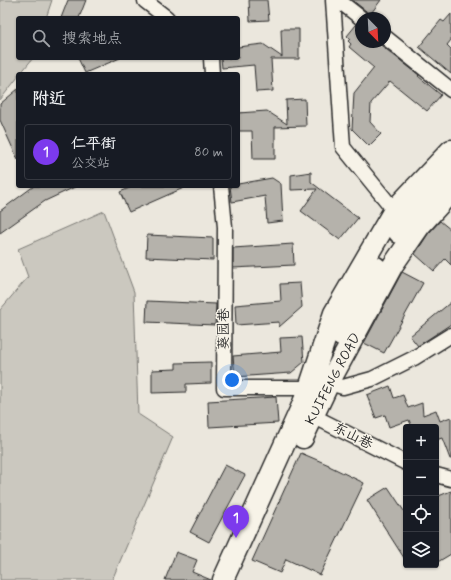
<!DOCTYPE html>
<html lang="zh">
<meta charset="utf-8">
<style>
body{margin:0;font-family:Mynerve,"LXGW WenKai TC",sans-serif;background:#20242c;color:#f1f3f6}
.controls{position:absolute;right:12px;bottom:12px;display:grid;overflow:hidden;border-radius:4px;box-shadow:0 1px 3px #0004}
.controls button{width:36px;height:36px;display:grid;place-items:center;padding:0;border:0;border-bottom:1px solid #363941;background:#171b24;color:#f1f3f6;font:20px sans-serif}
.compass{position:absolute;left:355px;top:12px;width:36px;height:36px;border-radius:50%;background:#171b24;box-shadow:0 1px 3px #0004;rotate:156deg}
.you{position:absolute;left:232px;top:380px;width:14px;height:14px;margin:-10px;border:3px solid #fff;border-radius:50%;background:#1a73e8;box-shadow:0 0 0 6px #1a73e833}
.badge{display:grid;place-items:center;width:26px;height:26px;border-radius:50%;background:#7c3aed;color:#fff;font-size:13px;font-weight:700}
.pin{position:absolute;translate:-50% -33px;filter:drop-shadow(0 1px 2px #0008)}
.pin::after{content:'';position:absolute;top:21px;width:14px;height:12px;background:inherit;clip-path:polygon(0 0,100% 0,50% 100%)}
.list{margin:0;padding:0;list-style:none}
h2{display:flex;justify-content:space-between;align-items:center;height:52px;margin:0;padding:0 16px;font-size:17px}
h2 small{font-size:13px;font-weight:400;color:#9ea1a6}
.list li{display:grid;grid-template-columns:26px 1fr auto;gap:12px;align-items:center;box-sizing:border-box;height:56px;margin:0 8px 8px;padding:0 8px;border:1px solid #363941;border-radius:4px}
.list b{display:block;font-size:15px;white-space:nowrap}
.list p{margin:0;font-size:13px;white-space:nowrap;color:#9ea1a6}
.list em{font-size:13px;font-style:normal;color:#9ea1a6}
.icon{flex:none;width:22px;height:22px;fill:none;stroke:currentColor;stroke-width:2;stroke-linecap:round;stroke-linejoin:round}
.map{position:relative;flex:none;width:451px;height:580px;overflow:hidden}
.search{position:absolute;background:#171b24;box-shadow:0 1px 3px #0004;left:16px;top:16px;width:224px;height:44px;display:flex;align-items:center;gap:10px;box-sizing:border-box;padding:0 14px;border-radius:4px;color:#9ea1a6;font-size:15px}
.panel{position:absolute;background:#171b24;box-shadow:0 1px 3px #0004;left:16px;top:72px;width:224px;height:116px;border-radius:4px}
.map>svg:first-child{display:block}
.green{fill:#cbc8bf;stroke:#7b7a75}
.building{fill:#b5b2ab;stroke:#2b2b2b}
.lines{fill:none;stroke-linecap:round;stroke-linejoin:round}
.minor-casing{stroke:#2b2b2b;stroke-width:17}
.secondary-casing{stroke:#2b2b2b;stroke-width:23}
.minor{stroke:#f7f3e8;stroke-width:14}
.secondary{stroke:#f7f3e8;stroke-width:20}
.labels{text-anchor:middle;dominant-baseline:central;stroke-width:3;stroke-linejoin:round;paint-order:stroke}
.street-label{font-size:14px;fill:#2b2b2b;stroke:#f7f3e8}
</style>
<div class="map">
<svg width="451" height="580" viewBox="0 0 451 580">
<rect width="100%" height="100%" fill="#ebe7dd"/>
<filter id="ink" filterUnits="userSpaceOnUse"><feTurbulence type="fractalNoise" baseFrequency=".025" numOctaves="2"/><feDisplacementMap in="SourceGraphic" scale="8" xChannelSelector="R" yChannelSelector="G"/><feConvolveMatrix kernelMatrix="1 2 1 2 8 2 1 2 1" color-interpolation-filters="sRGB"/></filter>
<g filter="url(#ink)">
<path class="green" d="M0,0H52L46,18H18V58H33L20,74H18V77L0,100Z
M104,211L134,292L138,414L173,437L112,580H0V310L28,277L18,249Z"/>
<path class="building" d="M68,0H86L79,18H61Z
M249,0H267L269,20L250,21Z
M352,0H381L369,16L366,11Z
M451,14V40L447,45L451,49V74L419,47L441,20L444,22Z
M356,25L361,26V42H377L419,75L418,76L441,95L427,111L390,81L371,103L370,122L381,134L369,146L352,129L354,93L374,68L349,47L351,44L348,41L350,39L347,36Z
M281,29H299V59H271L273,91L256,92L254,65L222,68L221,58H238V47L263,44L282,57Z
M78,58H120L85,73Z
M18,89V160L0,120V104Z
M305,99L306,126L275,127V159H253L252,131H238V113L267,111L287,124L286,100Z
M311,172V182L358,218L340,240L301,211L317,189L291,190V175Z
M272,178L281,184L283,221L267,223L265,196L232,202L230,186H238V184Z
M34,186H77L45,201L0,233V211Z
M134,186H188L129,212L120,192Z
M440,221L451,230V265L445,259L434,271L415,254L428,234Z
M147,235L213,238V260L146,257Z
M293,244L294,265L233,268V248Z
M402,272L423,283L384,353L364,343Z
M300,283L302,307L279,327V322L236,325L235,305L281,301L280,284Z
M147,301L216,304L215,325L146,322Z
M451,302V324L418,346L410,336Z
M302,337L304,362L291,373L235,377L233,356L281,352L280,338Z
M211,362V383L186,384V392L152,393V370L176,369V363Z
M390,386L394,398L403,395L408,408L422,403L423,415L436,410L440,421L451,417V459H450L442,438L436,440V427H412L409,420L389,427L385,415L376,418L367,395Z
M276,397L278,423L209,427L208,401Z
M301,453L329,465V466L364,483L320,575L286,559L280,573L252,561Z
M225,465L245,475L209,542L190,532Z
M388,487L406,514V561L367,500Z
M451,491V554L436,563V497Z
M176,552L197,560L192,572L211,580H165Z"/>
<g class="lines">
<g class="minor-casing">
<path id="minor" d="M146,0L145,1L167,18
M333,0L343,147L394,210
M338,0L361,18
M385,37L451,90
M211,58L212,74
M221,186L225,227L224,388H309
M329,383L343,387L372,379L414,358L451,335
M307,413L406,463
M436,475L451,479"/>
</g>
<g class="secondary-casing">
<path id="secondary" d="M399,233L415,210L451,171
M341,336L354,308L376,267
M303,438L329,383L393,265L420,226L451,192
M223,580L300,410L309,388L334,313L394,210L451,150"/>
</g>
<use href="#minor" class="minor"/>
<use href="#secondary" class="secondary"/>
</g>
</g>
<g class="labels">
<g class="street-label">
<text transform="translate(224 329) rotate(-90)">葵园巷</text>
<text transform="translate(333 379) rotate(-62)">KUIFENG ROAD</text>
<text transform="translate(353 436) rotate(27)">东山巷</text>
</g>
</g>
</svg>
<div class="controls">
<button>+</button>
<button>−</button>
<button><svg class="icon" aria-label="locate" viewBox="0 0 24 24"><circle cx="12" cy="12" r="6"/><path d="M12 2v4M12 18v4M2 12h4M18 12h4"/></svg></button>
<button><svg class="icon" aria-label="layers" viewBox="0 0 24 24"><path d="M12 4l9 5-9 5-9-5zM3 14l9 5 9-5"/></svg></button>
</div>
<svg class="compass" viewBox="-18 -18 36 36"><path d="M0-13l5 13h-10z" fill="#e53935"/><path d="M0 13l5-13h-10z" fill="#9ea1a6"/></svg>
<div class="you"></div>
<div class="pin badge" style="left:236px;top:538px">1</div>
<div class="search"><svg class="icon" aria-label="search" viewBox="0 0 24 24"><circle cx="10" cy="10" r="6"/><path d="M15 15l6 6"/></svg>搜索地点</div>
<section class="panel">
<h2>附近<small></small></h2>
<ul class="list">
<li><span class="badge">1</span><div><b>仁平街</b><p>公交站</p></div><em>80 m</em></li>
</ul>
</section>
</div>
